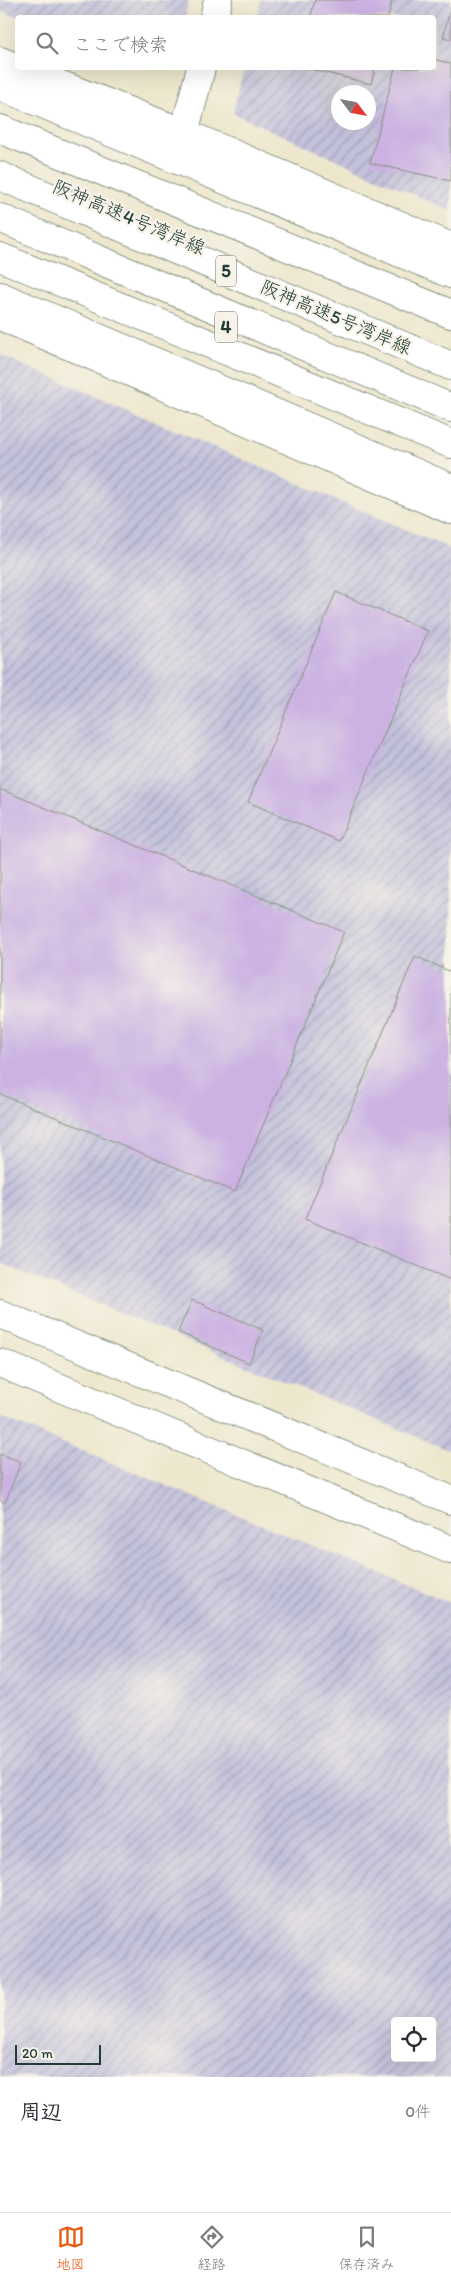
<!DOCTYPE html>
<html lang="ja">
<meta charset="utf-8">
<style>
body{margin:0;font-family:Itim,"Klee One",sans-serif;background:#f2f2f3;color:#2b2b33}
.controls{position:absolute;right:15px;bottom:15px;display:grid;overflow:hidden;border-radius:5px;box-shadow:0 5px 20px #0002}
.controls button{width:45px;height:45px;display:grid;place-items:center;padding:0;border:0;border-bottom:1px solid #e1e1e2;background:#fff;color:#2b2b33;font:25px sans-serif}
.compass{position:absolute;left:331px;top:85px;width:45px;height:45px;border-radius:50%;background:#fff;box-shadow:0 5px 20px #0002;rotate:122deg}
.scale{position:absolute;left:15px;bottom:12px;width:86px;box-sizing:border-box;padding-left:5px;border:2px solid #1f3d34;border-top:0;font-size:14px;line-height:18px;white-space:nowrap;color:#1f3d34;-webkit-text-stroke:4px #f7f3e8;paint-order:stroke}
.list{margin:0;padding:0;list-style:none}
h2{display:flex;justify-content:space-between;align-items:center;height:65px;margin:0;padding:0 20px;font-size:21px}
h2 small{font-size:16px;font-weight:400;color:#7c7c81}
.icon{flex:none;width:28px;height:28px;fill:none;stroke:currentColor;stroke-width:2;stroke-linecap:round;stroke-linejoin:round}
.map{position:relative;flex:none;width:451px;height:2077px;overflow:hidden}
.search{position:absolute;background:#fff;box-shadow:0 5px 20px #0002;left:15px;right:15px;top:15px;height:55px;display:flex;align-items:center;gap:12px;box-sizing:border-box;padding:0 18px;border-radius:5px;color:#7c7c81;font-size:19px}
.sheet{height:135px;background:#fff}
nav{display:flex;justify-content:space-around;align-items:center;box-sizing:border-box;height:70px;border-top:1px solid #e1e1e2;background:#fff;font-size:14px;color:#7c7c81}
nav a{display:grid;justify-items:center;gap:2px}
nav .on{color:#ea580c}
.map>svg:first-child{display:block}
.industrial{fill:url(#industrial-furrows);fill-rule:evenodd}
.building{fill:#cbb2e2}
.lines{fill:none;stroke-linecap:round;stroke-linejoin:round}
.minor-casing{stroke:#869280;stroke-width:30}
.tertiary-casing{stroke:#869280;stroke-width:30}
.motorway-casing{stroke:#869280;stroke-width:30}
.minor{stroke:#fff;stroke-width:28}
.tertiary{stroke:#fff;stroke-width:28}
.motorway{stroke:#fff;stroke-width:28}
.labels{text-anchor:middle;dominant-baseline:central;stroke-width:4.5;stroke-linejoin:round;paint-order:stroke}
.shield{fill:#f7f3e8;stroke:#60746a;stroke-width:1}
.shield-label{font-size:18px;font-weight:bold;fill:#1f3d34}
.street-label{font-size:19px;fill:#1f3d34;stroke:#f7f3e8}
</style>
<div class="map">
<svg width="451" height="2077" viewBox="0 0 451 2077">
<defs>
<pattern id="industrial-furrows" width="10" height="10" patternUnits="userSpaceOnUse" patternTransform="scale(1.25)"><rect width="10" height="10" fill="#c3c1db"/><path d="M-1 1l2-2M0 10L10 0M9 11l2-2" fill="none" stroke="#9e9eb2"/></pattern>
</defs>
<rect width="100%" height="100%" fill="#f7f3e8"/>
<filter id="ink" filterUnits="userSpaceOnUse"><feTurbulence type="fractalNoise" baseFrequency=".02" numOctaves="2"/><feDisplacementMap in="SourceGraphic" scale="10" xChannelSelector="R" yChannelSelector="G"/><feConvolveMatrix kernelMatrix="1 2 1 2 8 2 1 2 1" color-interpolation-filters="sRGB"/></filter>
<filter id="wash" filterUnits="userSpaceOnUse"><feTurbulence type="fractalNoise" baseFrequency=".0096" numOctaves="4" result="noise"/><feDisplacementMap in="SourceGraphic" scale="20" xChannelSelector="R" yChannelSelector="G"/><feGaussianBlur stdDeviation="1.12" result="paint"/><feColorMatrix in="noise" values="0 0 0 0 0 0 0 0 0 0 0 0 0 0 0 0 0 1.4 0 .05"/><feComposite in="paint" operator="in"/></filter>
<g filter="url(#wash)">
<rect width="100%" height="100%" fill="#ede7cd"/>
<path class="industrial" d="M0,0H189L185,18L18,17L0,11Z
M261,0H451V211L233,113L244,68H434V18L257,17ZM338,92H368V122H338Z
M0,355L451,549V1451L0,1263Z
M0,1417L451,1603V2077H0ZM395,2021H432V2058H395Z"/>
<g id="blocks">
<path class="building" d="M315,0H392L388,18H310Z
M451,7V39L443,37Z
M434,59L451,64V181L370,163L395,68H434Z
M306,68H375L371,84Z
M336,592L428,631L339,841L248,802Z
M0,789L344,932L235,1192L0,1094Z
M415,956L451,972V1280L305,1219Z
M192,1300L263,1330L249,1363L178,1332Z
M0,1454L21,1462L5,1503L0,1500Z"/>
</g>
</g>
<g filter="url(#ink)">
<use href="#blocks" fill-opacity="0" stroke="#869280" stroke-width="1"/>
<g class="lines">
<g class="minor-casing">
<path id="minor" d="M0,61L184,133L451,247"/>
</g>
<g class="tertiary-casing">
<path id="tertiary" d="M214,18L218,0
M184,133L201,68
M0,316L451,510
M0,1314L451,1500
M0,1363L451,1550"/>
</g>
<g class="motorway-casing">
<path id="motorway" d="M0,86L451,274
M0,129L451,314
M0,176L451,366
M0,218L451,408
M0,257L451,444
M0,296L451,488"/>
</g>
<use href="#minor" class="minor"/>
<use href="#tertiary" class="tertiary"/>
<use href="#motorway" class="motorway"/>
</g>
</g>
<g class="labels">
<g class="shield">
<rect x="216" y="255.5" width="20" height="31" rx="4"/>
<rect x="215" y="311.5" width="22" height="31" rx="4"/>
</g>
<g class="shield-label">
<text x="226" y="271">5</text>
<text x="226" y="327">4</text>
</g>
<g class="street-label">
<text transform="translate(129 217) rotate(23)">阪神高速4号湾岸線</text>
<text transform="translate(336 317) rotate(23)">阪神高速5号湾岸線</text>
</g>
</g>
</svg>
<div class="controls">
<button><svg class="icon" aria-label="locate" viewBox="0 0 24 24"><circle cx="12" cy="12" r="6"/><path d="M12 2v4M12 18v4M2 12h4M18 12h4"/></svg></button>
</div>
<svg class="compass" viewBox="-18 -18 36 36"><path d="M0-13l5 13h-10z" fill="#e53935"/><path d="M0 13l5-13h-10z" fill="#7c7c81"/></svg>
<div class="scale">20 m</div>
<div class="search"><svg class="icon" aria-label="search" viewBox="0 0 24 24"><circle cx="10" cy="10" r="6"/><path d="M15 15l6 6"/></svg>ここで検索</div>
</div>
<section class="sheet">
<h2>周辺<small>0件</small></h2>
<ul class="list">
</ul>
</section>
<nav>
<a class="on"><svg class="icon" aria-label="map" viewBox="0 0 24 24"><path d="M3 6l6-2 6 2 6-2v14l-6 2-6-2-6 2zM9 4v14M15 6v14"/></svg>地図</a>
<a><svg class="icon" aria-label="directions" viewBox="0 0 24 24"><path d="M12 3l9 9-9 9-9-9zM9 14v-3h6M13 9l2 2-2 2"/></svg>経路</a>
<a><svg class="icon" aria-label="saved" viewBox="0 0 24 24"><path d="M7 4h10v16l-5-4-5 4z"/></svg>保存済み</a>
</nav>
